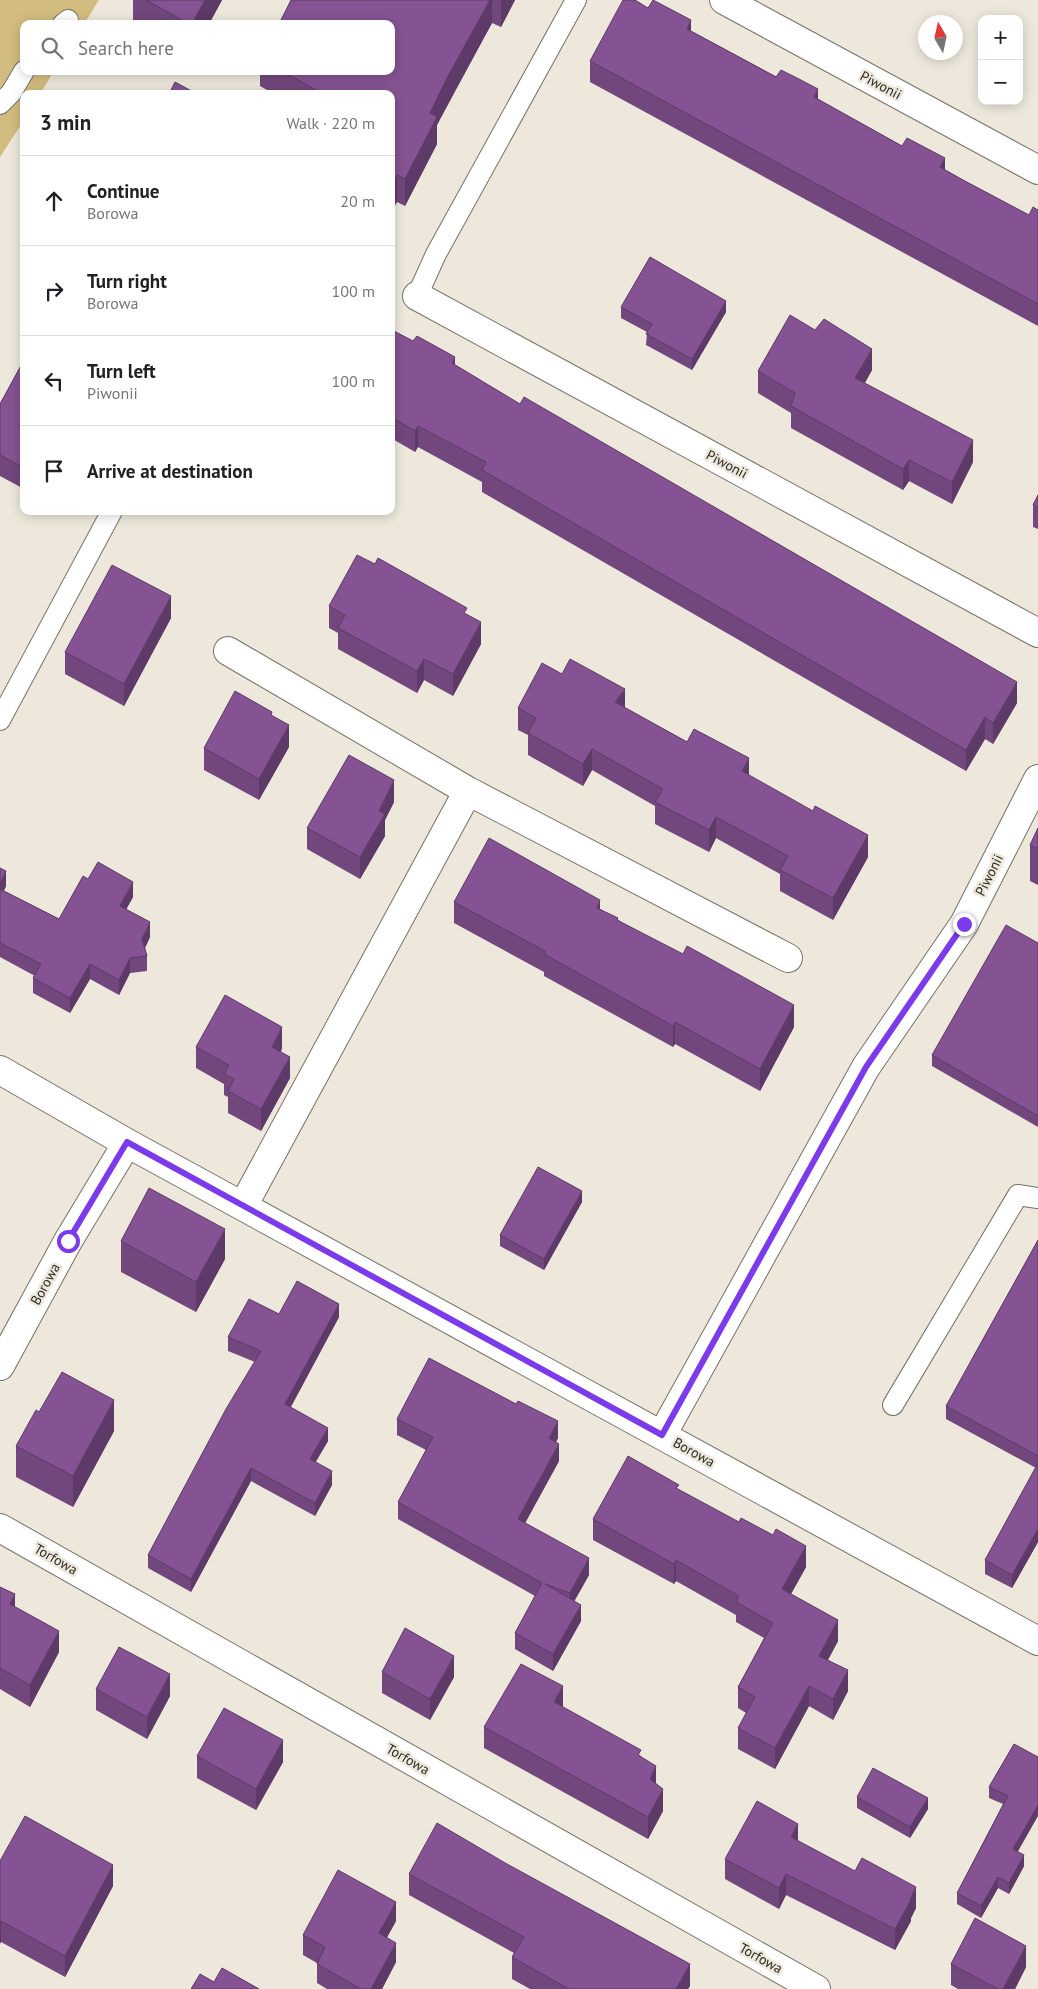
<!DOCTYPE html>
<meta charset="utf-8">
<style>
body{margin:0;font-family:"PT Sans",sans-serif;background:#f2f2f2;color:#202124}
.controls{position:absolute;right:15px;top:15px;display:grid;overflow:hidden;border-radius:10px;box-shadow:0 2px 12px #0003}
.controls button{width:45px;height:45px;display:grid;place-items:center;padding:0;border:0;border-bottom:1px solid #e0e0e0;background:#fff;color:#202124;font:25px sans-serif}
.compass{position:absolute;left:918px;top:15px;width:45px;height:45px;border-radius:50%;background:#fff;box-shadow:0 2px 12px #0003;rotate:351deg}
.stop{position:absolute;width:15px;height:15px;margin:-11px;border:4px solid #7c3aed;border-radius:50%;background:#fff}
.stop.end{background:#7c3aed;border-color:#fff;box-shadow:0 1px 5px #0008}
.list{margin:0;padding:0;list-style:none}
h2{display:flex;justify-content:space-between;align-items:center;height:65px;margin:0;padding:0 20px;font-size:21px}
h2 small{font-size:16px;font-weight:400;color:#757577}
.list li{display:grid;grid-template-columns:32px 1fr auto;gap:15px;align-items:center;box-sizing:border-box;height:90px;padding:0 20px;border-top:1px solid #e0e0e0}
.list b{display:block;font-size:19px;white-space:nowrap}
.list p{margin:0;font-size:16px;white-space:nowrap;color:#757577}
.list em{font-size:16px;font-style:normal;color:#757577}
.icon{flex:none;width:28px;height:28px;fill:none;stroke:currentColor;stroke-width:2;stroke-linecap:round;stroke-linejoin:round}
.map{position:relative;flex:none;width:1038px;height:1989px;overflow:hidden}
.search{position:absolute;background:#fff;box-shadow:0 2px 12px #0003;left:20px;top:20px;width:375px;height:55px;display:flex;align-items:center;gap:12px;box-sizing:border-box;padding:0 18px;border-radius:10px;color:#757577;font-size:19px}
.panel{position:absolute;background:#fff;box-shadow:0 2px 12px #0003;left:20px;top:90px;width:375px;height:425px;border-radius:10px}
.map>svg:first-child{display:block}
.green{fill:#d2bc7f}
.lines{fill:none;stroke-linecap:round;stroke-linejoin:round}
.service-casing{stroke:#767266;stroke-width:22}
.minor-casing{stroke:#767266;stroke-width:30}
.service{stroke:#fff;stroke-width:20}
.minor{stroke:#fff;stroke-width:28}
.wall{fill:#72477e}
.shaded-wall{fill:#5d3a67}
.building{fill:#855393;stroke:#5d3a67}
.route{stroke:#7c3aed;stroke-width:6}
.labels{text-anchor:middle;dominant-baseline:central;stroke-width:5;stroke-linejoin:round;paint-order:stroke}
.street-label{font-size:14px;fill:#2d2b26;stroke:#ede8db}
</style>
<div class="map">
<svg width="1038" height="1989" viewBox="0 0 1038 1989">
<rect width="100%" height="100%" fill="#ede8db"/>
<path class="green" d="M0,0H99L84,24H24V71H54L40,94H24V120L0,157Z"/>
<g class="lines">
<g class="service-casing">
<path id="service" d="M63,24L68,20
M0,104L11,93L24,71
M417,296L436,254L576,0
M0,720L112,511
M893,1405L1018,1195L1038,1198"/>
</g>
<g class="minor-casing">
<path id="minor" d="M724,0L1038,170
M417,296L1038,633
M228,651L468,791L788,958
M0,1070L127,1143L1038,1641
M243,1206L468,791
M0,1366L68,1241L127,1143
M662,1435L866,1067L964,924L1038,779
M0,1528L816,1989"/>
</g>
<use href="#service" class="service"/>
<use href="#minor" class="minor"/>
</g>
<path class="wall" d="M133,0H222L209,24H133Z
M291,0H515L501,27L492,23L448,103L437,125V144L405,206L397,202L391,94H274L260,86V71H391Z
M648,8L818,99L963,180L1029,215L1038,210V326L590,82V61Z
M621,307L726,312L692,370L646,345L647,332L621,318Z
M391,332L455,365L1017,703L993,744L985,739L966,771L482,492V482L418,447L415,452L391,438Z
M24,360V489L0,476V404Z
M872,370L865,383L973,462L952,504L909,481L903,490L791,428V413L758,393V371Z
M1038,495V529L1033,527V505Z
M329,606L467,614L481,644L453,696L424,680L417,693L338,649V633L329,628Z
M171,618L124,706L65,674V652Z
M562,674L749,775L868,857L833,920L780,891V874L716,838L709,852L655,824V806L592,770L583,786L528,755V735L518,730V708Z
M272,716L289,747L259,800L204,770V748Z
M394,802L385,820V836L360,879L307,849V828Z
M1038,828V885L1030,881V845Z
M0,868L6,886L4,891L59,919L88,879L133,897L126,909L150,937L145,948L147,956V971L130,973L119,995L90,979L70,1013L33,993V978L35,976L0,957Z
M454,902L600,909L794,1027L760,1091L675,1044L673,1047L544,976V972L454,923Z
M1038,943V1127L932,1066V1055Z
M196,1047L282,1048L281,1052L290,1078L261,1131L228,1113V1097L224,1095V1084L196,1068Z
M582,1202L544,1270L500,1246V1235Z
M1038,1240V1542L1012,1588L985,1574V1560L1036,1468L946,1419V1406Z
M121,1241L225,1259L196,1312L121,1272Z
M279,1314L339,1317L291,1407L328,1441L315,1462L332,1485L315,1516L251,1481L191,1592L148,1568V1555L255,1362L228,1351V1337Z
M39,1412L114,1431L73,1507L16,1477V1446Z
M397,1419L558,1438L556,1442L559,1461L525,1523L589,1575L574,1601L581,1621L553,1671L515,1649V1633L535,1596L398,1519V1502L426,1450L397,1435Z
M679,1490L806,1567L791,1594L838,1641L828,1660L848,1691L833,1720L809,1706L775,1769L738,1749V1728L746,1713L738,1708V1687L764,1638L736,1622V1615L676,1581L674,1584L593,1540V1519Z
M0,1587L15,1607L59,1652L30,1707L0,1689Z
M382,1672L454,1677L430,1720L382,1693Z
M96,1689L170,1696L147,1739L96,1710Z
M563,1707L641,1756L663,1811L648,1839L484,1748V1727Z
M1014,1744L1018,1852L1024,1866L1009,1894L998,1888L981,1918L957,1904V1893L1003,1804L989,1798V1787Z
M197,1756L283,1762L256,1810L197,1778Z
M857,1797L928,1809L910,1838L857,1808Z
M798,1841L916,1908L911,1918V1921L895,1950L786,1895L779,1909L725,1879V1859Z
M0,1861L113,1886L65,1977L1,1942Z
M409,1874L690,1986L688,1989H530L512,1979V1957L514,1953L409,1895Z
M396,1921L387,1937L396,1962L382,1989H327L317,1983V1963L303,1955V1935Z
M951,1964L1026,1967L1015,1989H958L951,1985Z"/>
<path class="shaded-wall" d="M205,0H222L209,24H192Z
M490,0H492V23L437,125V144L405,206V179L430,113L448,76Z
M501,0H515L501,27Z
M691,20V42L687,29Z
M818,89V111L814,97Z
M945,158V180L940,167Z
M397,175V202L391,213V186Z
M726,301V312L692,370V359Z
M872,349V370L855,399V378Z
M455,357V378L452,363Z
M418,426V447L415,452V431Z
M973,440V462L952,504V482Z
M909,460V481L903,490V469Z
M171,596V618L124,706V684Z
M481,622V644L453,696V674Z
M424,659V680L417,693V671Z
M1017,682V703L993,744V723Z
M625,689V711L615,702Z
M985,717V739L966,771V750Z
M289,725V747L259,800V779Z
M592,749V770L583,786V764Z
M749,758V779L742,771Z
M394,780V802L385,820V836L360,879V857L379,811Z
M716,817V838L709,852V830Z
M868,835V857L833,920V898Z
M6,871V886L0,898V884Z
M133,882V897L120,921V906Z
M600,900V922L597,908Z
M150,922V937L142,954V939Z
M130,958V973L119,995V980Z
M90,964V979L70,1013V998Z
M794,1005V1027L760,1091V1069Z
M675,1022V1044L673,1047V1026Z
M282,1027V1048L272,1068V1047Z
M290,1057V1078L261,1131V1109Z
M582,1191V1202L544,1270V1259Z
M225,1229V1259L196,1312V1282Z
M339,1304V1317L285,1417V1404Z
M114,1400V1431L73,1507V1476Z
M558,1421V1438L549,1455V1438Z
M328,1428V1441L310,1472V1459Z
M559,1444V1461L518,1536V1519Z
M251,1468V1481L191,1592V1579Z
M332,1471V1485L315,1516V1503Z
M1038,1529V1542L1012,1588V1575Z
M806,1546V1567L782,1610V1589Z
M589,1558V1575L570,1609V1593Z
M676,1560V1581L674,1584V1564Z
M15,1594V1616L10,1604Z
M581,1605V1621L553,1671V1654Z
M838,1620V1641L819,1676V1656Z
M59,1631V1652L30,1707V1685Z
M454,1656V1677L430,1720V1699Z
M848,1670V1691L833,1720V1699Z
M170,1674V1696L147,1739V1717Z
M563,1686V1707L554,1702Z
M809,1686V1706L775,1769V1748Z
M283,1740V1762L256,1810V1789Z
M656,1766V1788L650,1779Z
M663,1789V1811L648,1839V1817Z
M928,1798V1809L910,1838V1827Z
M1038,1805V1816L1013,1860V1849Z
M798,1824V1844L791,1837Z
M1024,1855V1866L1009,1894V1883Z
M113,1865V1886L65,1977V1956Z
M786,1874V1895L779,1909V1888Z
M998,1877V1888L981,1918V1906Z
M916,1887V1908L911,1918V1921L895,1950V1929Z
M396,1902V1921L379,1952V1933Z
M1,1921V1942L0,1944V1923Z
M396,1943V1962L382,1989H371Z
M1026,1946V1967L1015,1989H1003Z
M690,1964V1986L688,1989H676Z"/>
<path class="building" d="M146,0H205L192,24H189Z
M291,0H490L448,76L430,113L437,117L405,179L397,175L391,186V94H323L282,71H391V24H279Z
M623,0H635L648,8L653,0L691,20L687,29L776,77L781,70L799,79L818,89L814,97L902,146L907,138L945,158L940,167L963,180L1029,215L1033,207L1038,210V304L590,61Z
M175,82L197,94H169Z
M650,257L726,301L692,359L646,334L652,324L621,307Z
M790,315L815,330L824,319L872,349L855,378L973,440L952,482L909,460L903,469L791,406L795,393L758,371Z
M392,330L413,341L417,336L455,357L452,363L520,404L524,397L1017,682L993,723L985,717L966,750L482,470L486,462L418,426L415,431L391,417V332Z
M24,360V468L0,455V404Z
M1038,495V508L1033,505Z
M357,555L375,564L378,558L467,608L464,613L481,622L453,674L424,659L417,671L338,628L345,615L329,606Z
M112,565L171,596L124,684L65,652Z
M570,659L625,689L615,702L687,742L694,729L749,758L742,771L813,811L815,806L868,835L833,898L780,870L788,856L716,817L709,830L655,802L663,789L592,749L583,764L528,733L536,718L518,708L542,663L562,674Z
M235,691L272,712L271,715L289,725L259,779L204,748Z
M349,755L394,780L379,811L385,814L360,857L307,828Z
M1038,828V849L1030,845Z
M489,838L600,900L597,908L618,918L617,920L683,954L687,946L794,1005L760,1069L675,1022L673,1026L544,954L545,951L454,902Z
M98,862L133,882L120,906L150,922L142,939L147,956L130,958L119,980L90,964L70,998L33,978L41,964L0,943V889L59,919L83,876L88,879Z
M0,868L6,871L0,884Z
M1006,925L1038,943V1116L932,1055Z
M225,995L282,1027L272,1047L290,1057L261,1109L228,1091L234,1079L224,1074L229,1065L196,1047Z
M538,1167L582,1191L544,1259L500,1235Z
M149,1188L225,1229L196,1282L121,1241Z
M1038,1240V1456L946,1406Z
M297,1281L339,1304L285,1404L328,1428L310,1459L332,1471L315,1503L251,1468L191,1579L148,1555L226,1409L261,1351L228,1337L249,1299L279,1314Z
M429,1358L516,1404L518,1401L558,1421L549,1438L559,1444L518,1519L589,1558L570,1593L545,1584L581,1605L553,1654L515,1633L542,1583L398,1502L433,1437L397,1419Z
M62,1372L114,1400L73,1476L16,1446L36,1410L39,1412Z
M628,1456L679,1485L676,1488L739,1522L741,1518L773,1535L776,1529L806,1546L782,1589L838,1620L819,1656L848,1670L833,1699L809,1686L775,1748L738,1728L755,1697L738,1687L773,1623L736,1602L739,1596L676,1560L674,1564L593,1519Z
M1038,1463V1529L1012,1575L985,1560Z
M0,1587L15,1594L10,1604L59,1631L30,1685L0,1668Z
M405,1628L454,1656L430,1699L382,1672Z
M119,1647L170,1674L147,1717L96,1689Z
M521,1664L563,1686L554,1702L641,1750L638,1755L656,1766L650,1779L663,1789L648,1817L484,1727Z
M224,1708L283,1740L256,1789L197,1756Z
M1014,1744L1038,1757V1805L1013,1849L1024,1855L1009,1883L998,1877L981,1906L957,1893L1008,1796L989,1787Z
M873,1768L928,1798L910,1827L857,1797Z
M757,1801L798,1824L791,1837L855,1871L862,1858L916,1887L910,1899L911,1900L895,1929L786,1874L779,1888L725,1859Z
M25,1816L113,1865L65,1956L1,1921L0,1923V1861Z
M437,1823L507,1864L690,1964L676,1989H569L512,1957L524,1937L409,1874Z
M338,1870L396,1902L379,1933L396,1943L371,1989H361L317,1964L325,1947L303,1935Z
M975,1918L1026,1946L1003,1989H998L951,1964Z
M222,1968L259,1989H191L200,1974L214,1982Z"/>
<g class="lines">
<path class="route" d="M68,1241L127,1142L662,1435L866,1067L964,924"/>
</g>
<g class="labels">
<g class="street-label">
<text transform="translate(881 85) rotate(28)">Piwonii</text>
<text transform="translate(727 464) rotate(28)">Piwonii</text>
<text transform="translate(989 875) rotate(-63)">Piwonii</text>
<text transform="translate(45 1284) rotate(-61)">Borowa</text>
<text transform="translate(694 1452) rotate(29)">Borowa</text>
<text transform="translate(56 1559) rotate(30)">Torfowa</text>
<text transform="translate(408 1759) rotate(30)">Torfowa</text>
<text transform="translate(761 1958) rotate(29)">Torfowa</text>
</g>
</g>
</svg>
<div class="controls">
<button>+</button>
<button>−</button>
</div>
<svg class="compass" viewBox="-18 -18 36 36"><path d="M0-13l5 13h-10z" fill="#e53935"/><path d="M0 13l5-13h-10z" fill="#757577"/></svg>
<div class="stop" style="left:68px;top:1241px"></div>
<div class="stop end" style="left:964px;top:924px"></div>
<div class="search"><svg class="icon" aria-label="search" viewBox="0 0 24 24"><circle cx="10" cy="10" r="6"/><path d="M15 15l6 6"/></svg>Search here</div>
<section class="panel">
<h2>3 min<small>Walk · 220 m</small></h2>
<ul class="list">
<li><svg class="icon" aria-label="ahead" viewBox="0 0 24 24"><path d="M12 20V5M6 11l6-6 6 6"/></svg><div><b>Continue</b><p>Borowa</p></div><em>20 m</em></li>
<li><svg class="icon" aria-label="right" viewBox="0 0 24 24"><path d="M7 20v-9h11M14 6l5 5-5 5"/></svg><div><b>Turn right</b><p>Borowa</p></div><em>100 m</em></li>
<li><svg class="icon" aria-label="left" viewBox="0 0 24 24"><path d="M17 20v-9H6M10 6l-5 5 5 5"/></svg><div><b>Turn left</b><p>Piwonii</p></div><em>100 m</em></li>
<li><svg class="icon" aria-label="arrive" viewBox="0 0 24 24"><path d="M6 21V4h12l-3 4 3 4H6"/></svg><div><b>Arrive at destination</b></div></li>
</ul>
</section>
</div>
